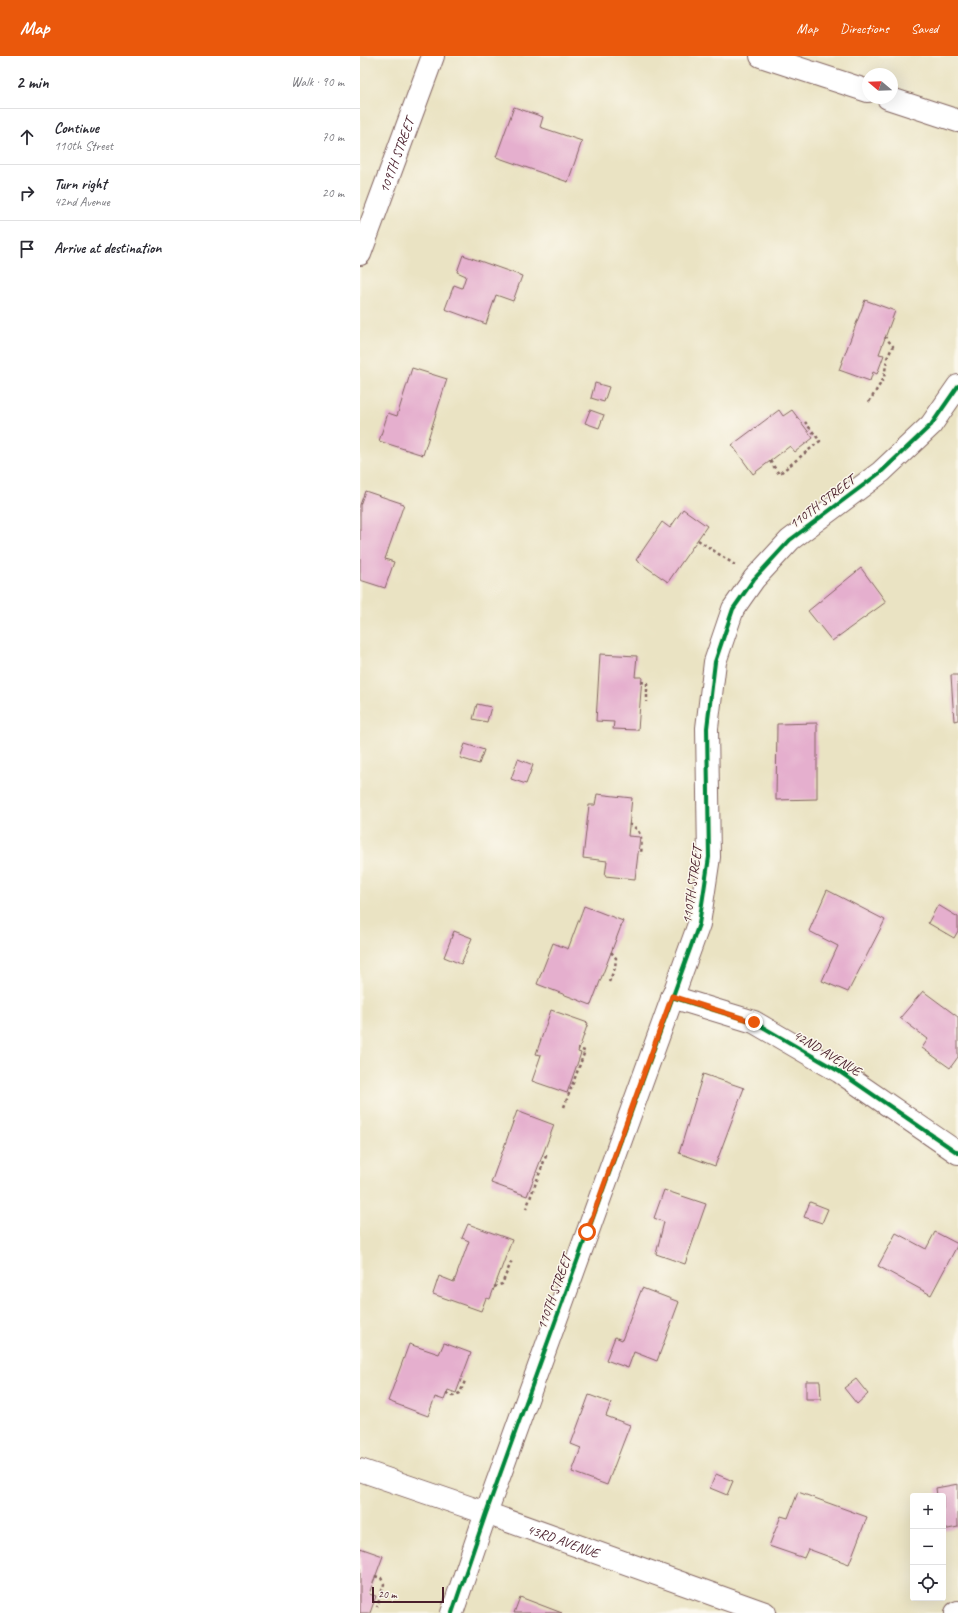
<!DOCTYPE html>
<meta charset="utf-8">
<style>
body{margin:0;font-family:Caveat,sans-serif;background:#f2f2f3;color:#2b2b33}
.controls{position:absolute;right:12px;bottom:12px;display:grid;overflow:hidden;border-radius:4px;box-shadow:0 4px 16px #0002}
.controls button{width:36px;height:36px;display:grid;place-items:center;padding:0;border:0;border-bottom:1px solid #e1e1e2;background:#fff;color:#2b2b33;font:20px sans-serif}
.compass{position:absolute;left:502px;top:12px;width:36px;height:36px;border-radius:50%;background:#fff;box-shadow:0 4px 16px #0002;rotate:289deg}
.scale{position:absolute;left:12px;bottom:10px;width:72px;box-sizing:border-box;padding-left:4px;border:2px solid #4a1f2b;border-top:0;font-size:11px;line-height:14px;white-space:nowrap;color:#4a1f2b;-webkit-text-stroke:3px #fbf7ec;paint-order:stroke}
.stop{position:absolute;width:12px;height:12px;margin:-9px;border:3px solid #ea580c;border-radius:50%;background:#fff}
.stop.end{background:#ea580c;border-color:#fff;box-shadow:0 1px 4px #0008}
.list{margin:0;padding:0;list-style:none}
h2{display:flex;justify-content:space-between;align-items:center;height:52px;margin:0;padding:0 16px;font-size:17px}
h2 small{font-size:13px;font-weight:400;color:#7c7c81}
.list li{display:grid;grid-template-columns:26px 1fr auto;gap:12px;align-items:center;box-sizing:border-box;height:56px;padding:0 16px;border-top:1px solid #e1e1e2}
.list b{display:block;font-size:15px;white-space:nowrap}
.list p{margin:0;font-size:13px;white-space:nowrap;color:#7c7c81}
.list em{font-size:13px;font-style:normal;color:#7c7c81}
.icon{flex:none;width:22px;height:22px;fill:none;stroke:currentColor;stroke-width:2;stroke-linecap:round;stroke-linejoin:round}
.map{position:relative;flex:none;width:598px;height:1557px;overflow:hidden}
header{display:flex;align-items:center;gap:24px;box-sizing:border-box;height:56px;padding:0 20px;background:#ea580c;color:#fff}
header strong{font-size:19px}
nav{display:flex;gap:22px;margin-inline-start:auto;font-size:14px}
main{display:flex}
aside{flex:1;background:#fff}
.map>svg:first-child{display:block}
.building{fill:#e5afce}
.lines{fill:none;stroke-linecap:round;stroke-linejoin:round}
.minor-casing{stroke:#826460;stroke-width:24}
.major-casing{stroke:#826460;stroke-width:24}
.path{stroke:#826460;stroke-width:2.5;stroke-dasharray:3 3;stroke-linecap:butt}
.minor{stroke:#fff;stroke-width:22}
.major{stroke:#fff;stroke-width:22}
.cycleway-casing{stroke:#fbf7ec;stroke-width:6}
.cycleway{stroke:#00873e;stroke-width:4}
.route{stroke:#ea580c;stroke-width:5}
.labels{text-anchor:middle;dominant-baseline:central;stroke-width:3;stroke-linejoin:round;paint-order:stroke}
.street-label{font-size:14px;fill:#4a1f2b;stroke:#fbf7ec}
</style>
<header>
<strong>Map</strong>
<nav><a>Map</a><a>Directions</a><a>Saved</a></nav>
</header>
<main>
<aside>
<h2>2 min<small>Walk · 90 m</small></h2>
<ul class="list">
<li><svg class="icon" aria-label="ahead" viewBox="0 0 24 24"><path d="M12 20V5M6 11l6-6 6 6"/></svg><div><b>Continue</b><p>110th Street</p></div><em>70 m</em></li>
<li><svg class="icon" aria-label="right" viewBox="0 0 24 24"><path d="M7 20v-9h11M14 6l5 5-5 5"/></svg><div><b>Turn right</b><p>42nd Avenue</p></div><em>20 m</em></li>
<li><svg class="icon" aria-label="arrive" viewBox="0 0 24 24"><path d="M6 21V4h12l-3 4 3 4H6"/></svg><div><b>Arrive at destination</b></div></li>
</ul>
</aside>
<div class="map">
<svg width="598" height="1557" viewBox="0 0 598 1557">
<rect width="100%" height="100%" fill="#fbf7ec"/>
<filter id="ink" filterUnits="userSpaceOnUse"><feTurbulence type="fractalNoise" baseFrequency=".025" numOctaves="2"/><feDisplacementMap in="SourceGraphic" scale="8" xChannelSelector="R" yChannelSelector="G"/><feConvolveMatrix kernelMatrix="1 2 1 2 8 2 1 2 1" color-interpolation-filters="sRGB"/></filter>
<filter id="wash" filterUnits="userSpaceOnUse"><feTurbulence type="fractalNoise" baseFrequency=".012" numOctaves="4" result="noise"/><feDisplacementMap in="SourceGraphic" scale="16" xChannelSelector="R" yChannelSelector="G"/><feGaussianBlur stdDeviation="0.9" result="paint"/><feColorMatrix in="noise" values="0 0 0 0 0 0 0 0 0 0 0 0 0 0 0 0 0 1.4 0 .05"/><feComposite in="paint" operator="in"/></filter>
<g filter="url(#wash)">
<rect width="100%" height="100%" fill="#eae3c3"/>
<g id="blocks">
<path class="building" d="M154,51L183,61L180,71L222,85L208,126L136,101Z
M103,199L162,220L153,245L136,239L126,268L85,253L94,229L102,232L106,220L97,216Z
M505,244L535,255L519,298L524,299L517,318L513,316L510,325L479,314Z
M52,312L87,323L63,399L19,385L28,357L37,360Z
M235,327L249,331L244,346L231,342Z
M230,354L244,359L239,372L225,367Z
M419,354L423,360L432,354L453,382L435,396L430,390L393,418L372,389Z
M5,435L44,448L25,503L34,506L25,532L0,524V449Z
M323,453L347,470L308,526L276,504L302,466L310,472Z
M501,512L526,546L472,585L448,555Z
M240,598L277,600L275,621H282L278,674L253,673L254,666L236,665Z
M591,619H598V664L594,665Z
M117,648L131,651L127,666L113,663Z
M457,667V743L416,744L417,668Z
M105,688L124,694L119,708L100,702Z
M158,703L173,709L166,728L151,723Z
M237,738L272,742L268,780L280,781L275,823L245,820L247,805L223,802L229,749H235Z
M467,834L525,864L488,936L462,925L478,890L449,875Z
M578,849L598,861V875L594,882L568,867Z
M224,850L263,865L231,949L177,928L193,887L208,893Z
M94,875L112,882L101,908L84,901Z
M563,935L598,961V1001L590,1012L562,992L568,983L540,962Z
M191,954L228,967L218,996L221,997L207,1037L172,1025L181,999L176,998Z
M343,1018L384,1032L355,1110L319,1097Z
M157,1055L194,1069L167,1140L131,1127Z
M304,1134L346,1148L325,1208L296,1198L304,1166L294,1162Z
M450,1146L468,1153L462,1167L444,1161Z
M108,1168L152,1184L130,1243L126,1242L121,1255L73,1238L79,1220L94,1226L109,1185L102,1182Z
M575,1176L598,1188L571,1239L518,1210L536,1177L566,1193Z
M282,1232L319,1246L297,1305L274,1296L268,1312L246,1304L255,1281L262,1284Z
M84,1287L111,1297L96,1337L88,1334L84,1344L75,1341L68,1360L28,1345L49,1288L79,1298Z
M496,1323L508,1338L497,1348L484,1332Z
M446,1325H460L461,1343H446Z
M229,1339L251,1347L246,1360L270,1369L247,1429L212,1416L221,1392L211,1388Z
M356,1418L373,1425L367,1439L350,1432Z
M598,1428V1471L583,1474V1440H577L576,1432Z
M438,1436L507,1461L489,1508L448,1493L444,1502L409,1490L421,1460L428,1462Z
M0,1492L23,1500L9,1538L16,1540L10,1557H0Z
M160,1541L202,1557H154Z"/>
</g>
</g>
<g filter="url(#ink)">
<use href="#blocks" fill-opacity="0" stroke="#826460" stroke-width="1"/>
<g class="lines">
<g class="minor-casing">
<g id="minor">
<path id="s1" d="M0,198L73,0"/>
<path d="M312,941L394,966L480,1016L598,1097"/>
<path id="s2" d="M0,1414L126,1457L405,1557"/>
<path d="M92,1557L126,1457L339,868L349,801L347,672L355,606L373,553L394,523L430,484L521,416L571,369L598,330"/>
<path d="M596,1557L598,1556"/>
</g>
</g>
<g class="major-casing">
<path id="major" d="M401,0L508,35
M528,42L598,65"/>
</g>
<path class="path" d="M509,346L524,322L527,302L533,290L525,281
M410,405L419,418L460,385L445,366
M338,484L375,509
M281,626L287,627V646
M269,768C283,774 282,786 281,799
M249,926L255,912L256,902L251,896
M204,1051L225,995L218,993
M166,1153L186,1100L182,1099
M134,1231L142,1228L152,1204
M86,1338L93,1340L100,1337L105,1325
M15,1520L21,1522L24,1528L17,1551"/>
<use href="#minor" class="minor"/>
<use href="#major" class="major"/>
<g class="cycleway-casing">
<path id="cycleway" d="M312,941L394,966L480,1016L598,1097
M92,1557L126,1457L339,868L349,801L347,672L355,606L373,553L394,523L430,484L521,416L571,369L598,330"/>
</g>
<use href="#cycleway" class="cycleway"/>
</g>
</g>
<g class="lines" filter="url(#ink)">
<path class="route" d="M227,1176L312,940L394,966"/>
</g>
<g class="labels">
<g class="street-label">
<text stroke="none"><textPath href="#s1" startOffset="105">109TH STREET</textPath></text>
<text transform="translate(462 446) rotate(-37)">110TH STREET</text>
<text transform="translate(332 829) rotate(-82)">110TH STREET</text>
<text transform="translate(467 997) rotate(31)">42ND AVENUE</text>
<text transform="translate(194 1236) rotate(-70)">110TH STREET</text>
<text stroke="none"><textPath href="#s2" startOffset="215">43RD AVENUE</textPath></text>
</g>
</g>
</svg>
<div class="controls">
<button>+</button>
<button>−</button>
<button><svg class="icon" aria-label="locate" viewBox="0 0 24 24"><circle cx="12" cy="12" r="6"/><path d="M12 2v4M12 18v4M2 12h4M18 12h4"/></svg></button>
</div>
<svg class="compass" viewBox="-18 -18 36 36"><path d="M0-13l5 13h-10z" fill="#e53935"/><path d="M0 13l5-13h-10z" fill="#7c7c81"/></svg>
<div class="scale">20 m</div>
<div class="stop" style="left:227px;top:1176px"></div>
<div class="stop end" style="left:394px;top:966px"></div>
</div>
</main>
